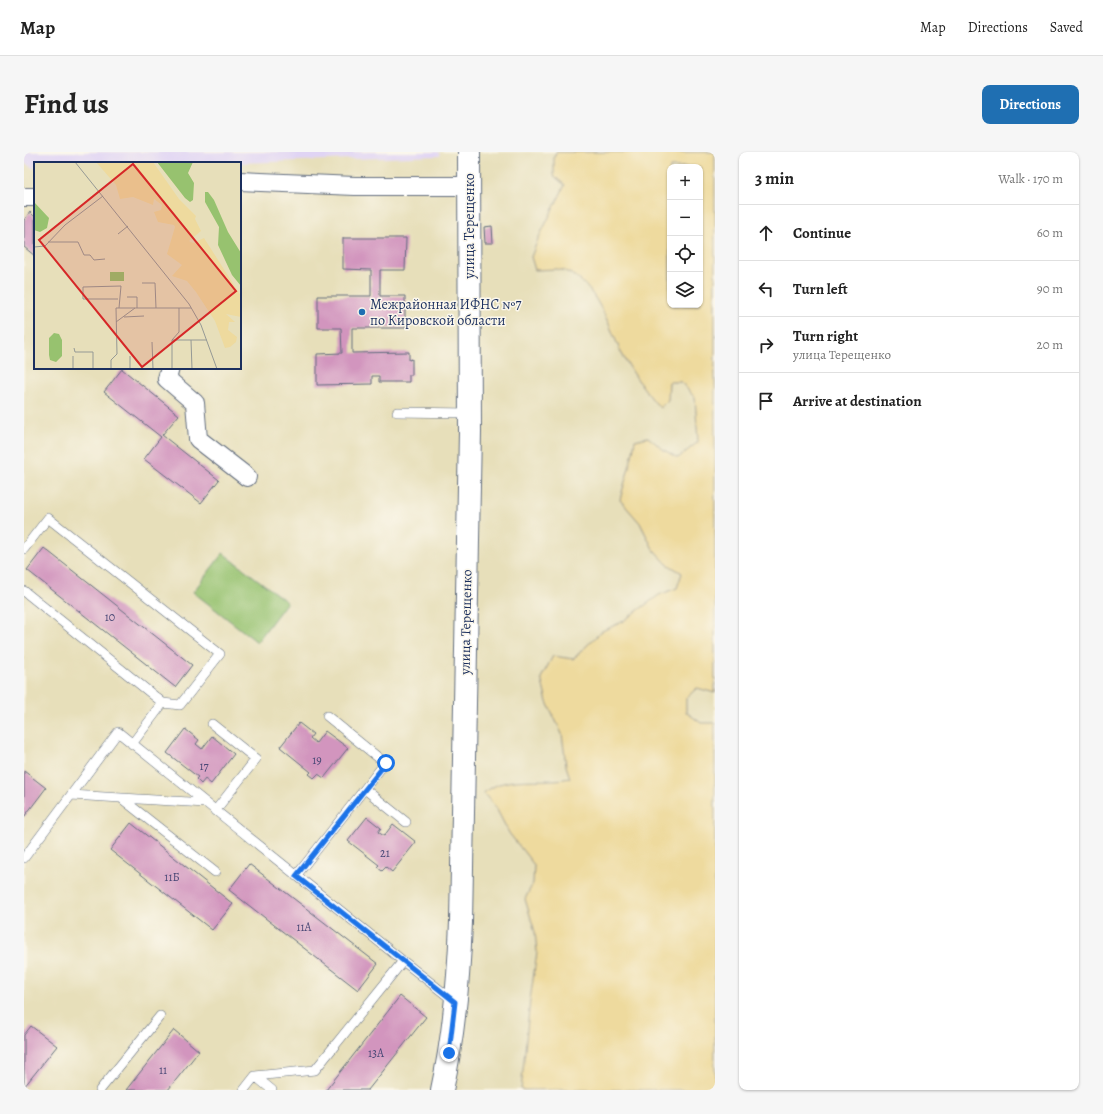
<!DOCTYPE html>
<meta charset="utf-8">
<style>
body{margin:0;font-family:Alegreya,serif;background:#f6f6f6;color:#222}
.controls{position:absolute;right:12px;top:12px;display:grid;overflow:hidden;border-radius:8px;box-shadow:0 1px 3px #0004}
.controls button{width:36px;height:36px;display:grid;place-items:center;padding:0;border:0;border-bottom:1px solid #e0e0e0;background:#fff;color:#222;font:20px sans-serif}
.stop{position:absolute;width:12px;height:12px;margin:-9px;border:3px solid #1a73e8;border-radius:50%;background:#fff}
.stop.end{background:#1a73e8;border-color:#fff;box-shadow:0 1px 4px #0008}
.list{margin:0;padding:0;list-style:none}
h2{display:flex;justify-content:space-between;align-items:center;height:52px;margin:0;padding:0 16px;font-size:17px}
h2 small{font-size:13px;font-weight:400;color:#767676}
.list li{display:grid;grid-template-columns:26px 1fr auto;gap:12px;align-items:center;box-sizing:border-box;height:56px;padding:0 16px;border-top:1px solid #e0e0e0}
.list b{display:block;font-size:15px;white-space:nowrap}
.list p{margin:0;font-size:13px;white-space:nowrap;color:#767676}
.list em{font-size:13px;font-style:normal;color:#767676}
.icon{flex:none;width:22px;height:22px;fill:none;stroke:currentColor;stroke-width:2;stroke-linecap:round;stroke-linejoin:round}
.map{position:relative;flex:none;width:691px;height:938px;overflow:hidden;border-radius:8px}
header{display:flex;align-items:center;gap:24px;box-sizing:border-box;height:56px;padding:0 20px;background:#fff;border-bottom:1px solid #e0e0e0}
header strong{font-size:19px}
nav{display:flex;gap:22px;margin-inline-start:auto;font-size:14px}
.intro{display:flex;align-items:center;justify-content:space-between;box-sizing:border-box;height:96px;padding:0 24px}
h1{margin:0;font-size:28px}
.button{padding:10px 18px;border-radius:8px;background:#1f6fb2;color:#fff;font-size:14px;font-weight:700}
main{display:flex;gap:24px;padding:0 24px}
aside{flex:1;background:#fff;border-radius:8px;box-shadow:0 1px 3px #0004}
.map>svg:first-child{display:block}
.built{fill:#e0d4f4}
.green{fill:#97c26f;stroke:#597866}
.sand{fill:#eeda9e;stroke:#84847e;fill-rule:evenodd}
.building{fill:#d295be}
.lines{fill:none;stroke-linecap:round;stroke-linejoin:round}
.service-casing{stroke:#626d7e;stroke-width:10}
.minor-casing{stroke:#626d7e;stroke-width:20}
.tertiary-casing{stroke:#626d7e;stroke-width:24}
.service{stroke:#fff;stroke-width:9}
.minor{stroke:#fff;stroke-width:18}
.tertiary{stroke:#fff;stroke-width:22}
.route{stroke:#1a73e8;stroke-width:5}
.poi-dot{fill:#1f6fb2;stroke:#fbf7ec;stroke-width:1.5}
.labels{text-anchor:middle;dominant-baseline:central;stroke-width:3;stroke-linejoin:round;paint-order:stroke}
.number-label{font-size:12px;fill:#494876}
.street-label{font-size:14px;fill:#1b2f5e;stroke:#fbf7ec}
.poi-label{font-size:14px;fill:#1b2f5e;stroke:#fbf7ec;text-anchor:start}
.inset-road{fill:none;stroke:#959995;stroke-width:1}
.view{fill:#d62828;fill-opacity:0.15;stroke:#d62828;stroke-width:2}
.inset-edge{fill:none;stroke:#1b2f5e;stroke-width:2}
</style>
<header>
<strong>Map</strong>
<nav><a>Map</a><a>Directions</a><a>Saved</a></nav>
</header>
<div class="intro"><h1>Find us</h1><a class="button">Directions</a></div>
<main>
<div class="map">
<svg width="691" height="938" viewBox="0 0 691 938">
<rect width="100%" height="100%" fill="#fbf7ec"/>
<filter id="ink" filterUnits="userSpaceOnUse"><feTurbulence type="fractalNoise" baseFrequency=".025" numOctaves="2"/><feDisplacementMap in="SourceGraphic" scale="8" xChannelSelector="R" yChannelSelector="G"/><feConvolveMatrix kernelMatrix="1 2 1 2 8 2 1 2 1" color-interpolation-filters="sRGB"/></filter>
<filter id="wash" filterUnits="userSpaceOnUse"><feTurbulence type="fractalNoise" baseFrequency=".012" numOctaves="4" result="noise"/><feDisplacementMap in="SourceGraphic" scale="16" xChannelSelector="R" yChannelSelector="G"/><feGaussianBlur stdDeviation="0.9" result="paint"/><feColorMatrix in="noise" values="0 0 0 0 0 0 0 0 0 0 0 0 0 0 0 0 0 1.4 0 .05"/><feComposite in="paint" operator="in"/></filter>
<g filter="url(#wash)">
<rect width="100%" height="100%" fill="#e7dfba"/>
<path class="built" d="M0,0H415L416,4L216,11H11V17L0,11Z"/>
<path class="green" d="M199,401L263,450L233,490L169,440Z"/>
<path class="sand" d="M532,0H691V541L673,536L662,546V560L677,571H691V938H497L506,848L513,800L511,780L501,747L509,731L510,713L485,681L471,654L459,641C464,638 470,634 475,632C498,625 523,631 546,626L542,614L538,582L523,550L517,526L529,504L549,507L578,479L598,470L635,443L653,436L658,421L643,412L629,397L616,371L596,348C601,327 608,310 611,288L624,285L640,298L654,306L674,290L671,246L657,230H645L644,248L636,256C622,241 605,216 596,198C584,171 568,122 533,117C526,117 518,118 511,118L507,105L514,87L541,33L530,24V5ZM646,15H676V153H646Z"/>
<g id="blocks">
<path class="building" d="M6,60L11,65V104L0,95V68Z
M468,74L469,91H461L460,75Z
M319,86H382L381,118H356V144H381V176H328V201L385,200V208L388,207V223H385V230H355V224H348V232L293,233V202L318,201L317,176H294V144H347V118L319,117Z
M98,217L155,263L138,283L195,328L177,351L120,307L137,285L80,240Z
M20,396L168,513L151,535L3,418Z
M275,571L289,582L286,586L292,591L301,579L324,596L300,626L294,622L290,626L285,622L287,620L256,595Z
M161,577L175,588L172,592L178,597L188,584L210,602L187,632L181,627L177,632L172,627L174,625L143,601Z
M0,619L22,636L0,665Z
M343,665L357,676L354,680L360,684L369,672L392,690L368,720L362,715L358,719L353,715L355,713L324,689Z
M107,671L209,752L188,778L86,698Z
M225,712L354,812L334,838L205,738Z
M376,844L402,865L344,938H302Z
M7,874L33,894L0,935V883Z
M150,878L175,899L144,938H102Z"/>
</g>
</g>
<g filter="url(#ink)">
<use href="#blocks" fill-opacity="0" stroke="#626d7e" stroke-width="1"/>
<g class="lines">
<g class="service-casing">
<path id="service" d="M373,260L446,261
M0,397L24,366L196,502L156,553L139,551L0,439
M188,572L232,607L191,659
M108,592L139,551
M342,638L382,670
M47,643L182,651
M97,646L191,720
M0,706L94,580L379,809
M272,724L361,611L303,564
M231,924L248,938
M76,938L136,864
M220,938L231,924L291,918L379,809L430,849"/>
</g>
<g class="minor-casing">
<path id="minor" d="M216,29L331,34H444
M0,45H11
M146,216L143,227L171,251L174,287L223,325"/>
</g>
<g class="tertiary-casing">
<path id="tertiary" d="M418,938C430,883 435,826 437,770L446,279L445,0"/>
</g>
<use href="#service" class="service"/>
<use href="#minor" class="minor"/>
<use href="#tertiary" class="tertiary"/>
</g>
</g>
<g class="lines" filter="url(#ink)">
<path class="route" d="M362,611L272,724L431,850L425,901"/>
</g>
<circle class="poi-dot" cx="338" cy="160" r="4"/>
<g class="labels">
<g class="number-label">
<text x="86" y="465">10</text>
<text x="293" y="608">19</text>
<text x="180" y="614">17</text>
<text x="361" y="701">21</text>
<text x="148" y="725">11Б</text>
<text x="280" y="775">11А</text>
<text x="352" y="901">13А</text>
<text x="139" y="918">11</text>
</g>
<g class="street-label">
<text transform="translate(445 74) rotate(-90)">улица Терещенко</text>
<text transform="translate(442 470) rotate(-89)">улица Терещенко</text>
</g>
<g class="poi-label">
<text x="346" y="152">Межрайонная ИФНС №7<tspan x="346" dy="16">по Кировской области</tspan></text>
</g>
</g>
<g transform="translate(10 10)">
<rect width="207" height="207" fill="#e7dfba"/>
<path d="M123,0H159L154,11L160,21L159,38L156,40L151,36ZM171,30H174L180,38L194,70L207,91V124L198,113L184,83L185,65L171,40ZM0,40L15,56L13,66L6,70L0,68ZM76,110H90V119H76ZM20,171L25,172L28,178V194L22,200L16,198L15,193V176Z" fill="#97c26f"/>
<path d="M62,0H119L145,37L162,54L161,57L167,69L155,79L159,81L170,76L207,134V155L192,152L201,160H195L194,168L203,175L202,180L196,185L191,186L181,159L162,130L153,119L138,114L148,103L133,92L141,65L140,63L124,60L120,50L127,48L128,43L120,37L119,43L99,35L86,37L82,23Z" fill="#eeda9e"/>
<path class="inset-road" d="M41,0L155,142L167,163L183,207M84,72L94,64M14,80H44L50,93H56L60,98L71,97M0,85L11,84L31,63L69,34M108,121H121L122,146M93,135H103V146M84,137H49V125L87,124L85,146M90,155L110,154M82,160L101,146M138,178H173M157,178L158,207M118,180L119,207M40,186L41,190H59V207M96,194V207M39,207V194M77,207V198L83,192L82,146H145M138,207V178L145,170V146H157"/>
<path class="view" d="M99,2L202,129L108,205L5,78Z"/>
<rect width="207" height="207" class="inset-edge"/>
</g>
</svg>
<div class="controls">
<button>+</button>
<button>−</button>
<button><svg class="icon" aria-label="locate" viewBox="0 0 24 24"><circle cx="12" cy="12" r="6"/><path d="M12 2v4M12 18v4M2 12h4M18 12h4"/></svg></button>
<button><svg class="icon" aria-label="layers" viewBox="0 0 24 24"><path d="M12 4l9 5-9 5-9-5zM3 14l9 5 9-5"/></svg></button>
</div>
<div class="stop" style="left:362px;top:611px"></div>
<div class="stop end" style="left:425px;top:901px"></div>
</div>
<aside>
<h2>3 min<small>Walk · 170 m</small></h2>
<ul class="list">
<li><svg class="icon" aria-label="ahead" viewBox="0 0 24 24"><path d="M12 20V5M6 11l6-6 6 6"/></svg><div><b>Continue</b></div><em>60 m</em></li>
<li><svg class="icon" aria-label="left" viewBox="0 0 24 24"><path d="M17 20v-9H6M10 6l-5 5 5 5"/></svg><div><b>Turn left</b></div><em>90 m</em></li>
<li><svg class="icon" aria-label="right" viewBox="0 0 24 24"><path d="M7 20v-9h11M14 6l5 5-5 5"/></svg><div><b>Turn right</b><p>улица Терещенко</p></div><em>20 m</em></li>
<li><svg class="icon" aria-label="arrive" viewBox="0 0 24 24"><path d="M6 21V4h12l-3 4 3 4H6"/></svg><div><b>Arrive at destination</b></div></li>
</ul>
</aside>
</main>
